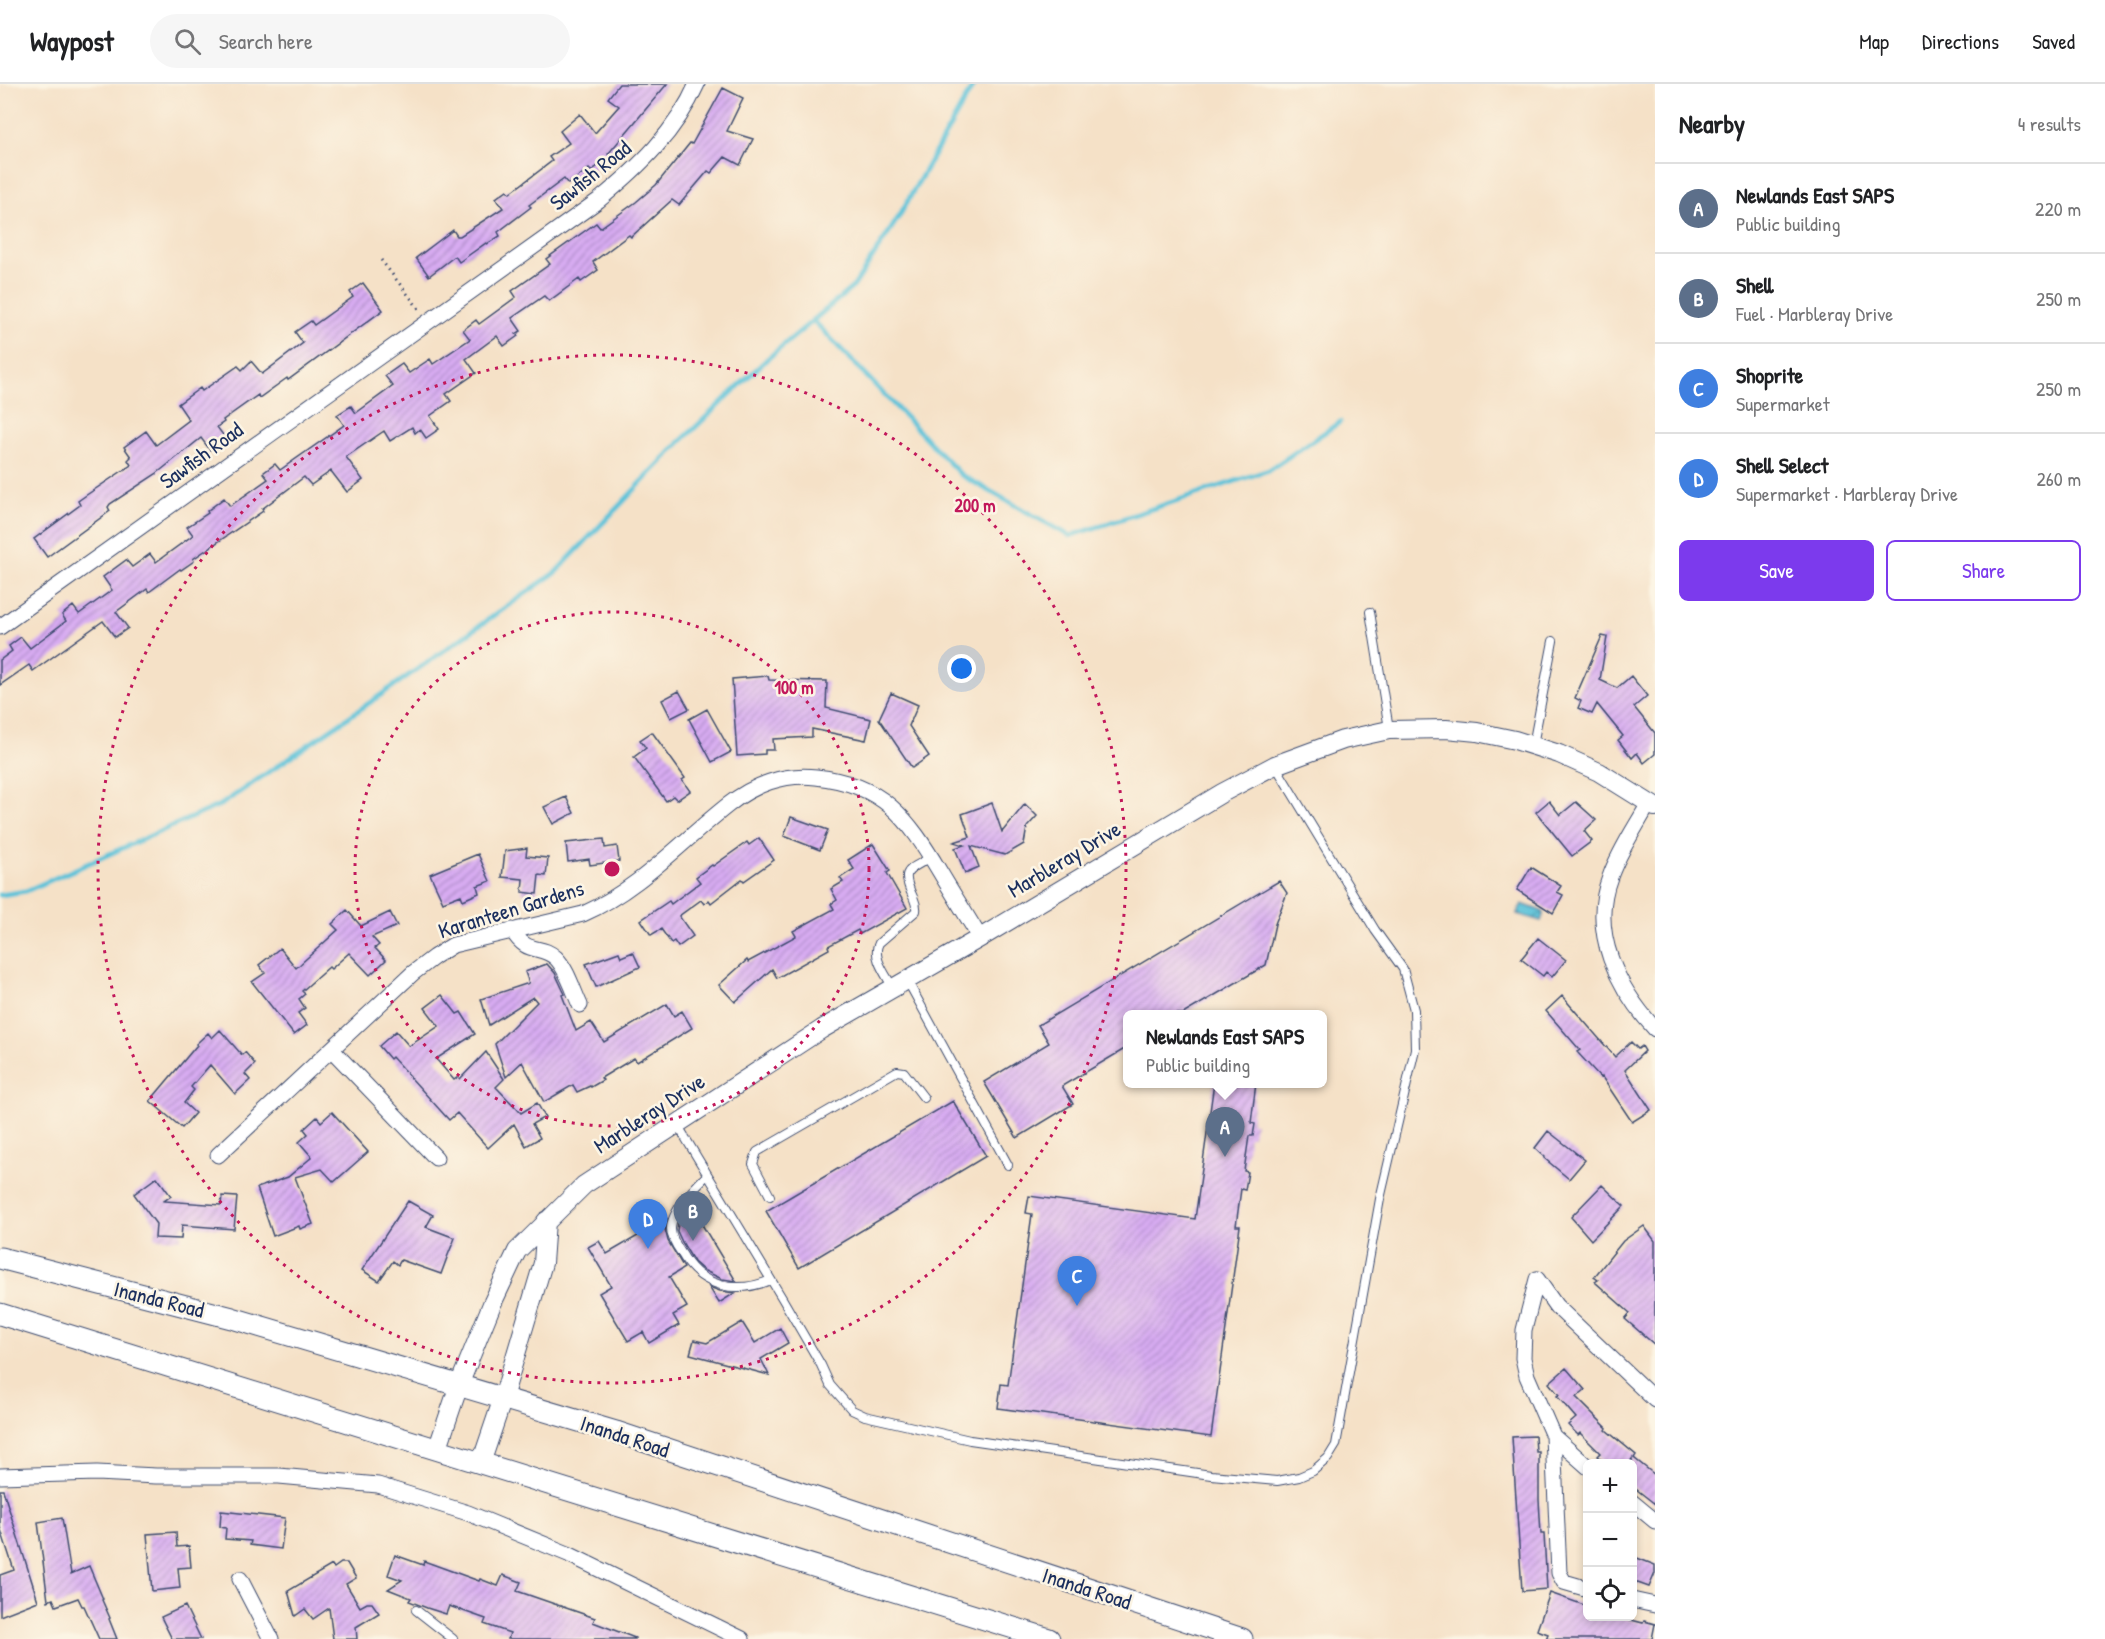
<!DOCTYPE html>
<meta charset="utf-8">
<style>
body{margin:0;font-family:"Patrick Hand",sans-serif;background:#f6f6f6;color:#202124}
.controls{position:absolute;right:18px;bottom:18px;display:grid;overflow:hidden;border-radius:9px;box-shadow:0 3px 9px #0003}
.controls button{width:54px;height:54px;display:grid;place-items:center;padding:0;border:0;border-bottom:2px solid #e0e0e0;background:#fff;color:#202124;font:30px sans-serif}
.you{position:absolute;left:962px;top:585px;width:21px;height:21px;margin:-15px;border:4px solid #fff;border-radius:50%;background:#1a73e8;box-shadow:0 0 0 9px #1a73e833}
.badge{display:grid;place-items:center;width:39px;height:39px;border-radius:50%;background:#7c3aed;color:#fff;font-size:20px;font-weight:700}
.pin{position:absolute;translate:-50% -50px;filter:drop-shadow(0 2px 3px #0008)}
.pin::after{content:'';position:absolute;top:32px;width:21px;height:18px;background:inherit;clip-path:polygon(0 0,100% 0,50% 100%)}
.popup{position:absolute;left:1123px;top:926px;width:204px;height:78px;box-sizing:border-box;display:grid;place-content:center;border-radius:9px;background:#fff;filter:drop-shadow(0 2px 4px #0005);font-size:20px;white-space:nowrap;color:#757577}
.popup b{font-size:22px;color:#202124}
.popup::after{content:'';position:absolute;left:50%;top:100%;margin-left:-12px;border:12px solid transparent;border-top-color:#fff}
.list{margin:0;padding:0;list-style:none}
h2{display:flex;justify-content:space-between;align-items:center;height:78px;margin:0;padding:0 24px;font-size:26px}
h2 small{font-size:20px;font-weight:400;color:#757577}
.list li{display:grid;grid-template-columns:39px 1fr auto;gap:18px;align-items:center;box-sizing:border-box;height:90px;padding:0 24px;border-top:2px solid #e0e0e0}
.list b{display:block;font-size:22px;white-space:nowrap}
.list p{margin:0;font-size:20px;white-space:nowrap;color:#757577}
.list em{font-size:20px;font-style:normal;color:#757577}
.actions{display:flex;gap:12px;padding:18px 24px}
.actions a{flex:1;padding:14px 0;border:2px solid #7c3aed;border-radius:9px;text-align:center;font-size:21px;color:#7c3aed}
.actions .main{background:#7c3aed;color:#fff}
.icon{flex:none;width:33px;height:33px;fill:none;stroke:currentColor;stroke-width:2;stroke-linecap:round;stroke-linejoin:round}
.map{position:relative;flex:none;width:1655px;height:1555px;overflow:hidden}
header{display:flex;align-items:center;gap:36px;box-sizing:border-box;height:84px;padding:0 30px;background:#fff;border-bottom:2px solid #e0e0e0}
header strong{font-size:28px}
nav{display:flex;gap:33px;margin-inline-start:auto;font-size:21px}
.search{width:420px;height:54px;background:#f6f6f6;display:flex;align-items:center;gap:15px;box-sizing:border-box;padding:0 21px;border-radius:33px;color:#757577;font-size:22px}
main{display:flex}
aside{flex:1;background:#fff}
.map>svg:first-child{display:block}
.water{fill:url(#water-waves);stroke:#3c789c;stroke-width:1.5}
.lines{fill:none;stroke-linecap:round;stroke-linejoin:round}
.stream{stroke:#5cc2d9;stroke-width:5}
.building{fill:url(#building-hatch)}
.service-casing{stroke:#3c4a6e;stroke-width:10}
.minor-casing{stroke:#3c4a6e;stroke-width:17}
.tertiary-casing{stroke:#3c4a6e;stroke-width:20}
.secondary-casing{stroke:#3c4a6e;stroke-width:23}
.path{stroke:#3c4a6e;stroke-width:3;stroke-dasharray:1.5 4.5;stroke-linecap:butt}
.service{stroke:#fff;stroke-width:8}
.minor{stroke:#fff;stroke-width:15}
.tertiary{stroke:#fff;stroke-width:18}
.secondary{stroke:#fff;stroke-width:21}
.ring{fill:none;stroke:#c2185b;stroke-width:3;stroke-dasharray:3 6}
.labels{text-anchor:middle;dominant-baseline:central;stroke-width:5;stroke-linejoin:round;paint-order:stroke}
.street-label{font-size:22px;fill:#1b2f5e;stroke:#fcf5e5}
.centre{fill:#c2185b;stroke:#fcf5e5;stroke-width:3}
.ring-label{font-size:18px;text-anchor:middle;font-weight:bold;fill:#c2185b;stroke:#fcf5e5;stroke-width:5;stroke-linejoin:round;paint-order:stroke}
</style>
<header>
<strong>Waypost</strong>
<div class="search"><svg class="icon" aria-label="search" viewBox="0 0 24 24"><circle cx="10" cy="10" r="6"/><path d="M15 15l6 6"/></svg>Search here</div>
<nav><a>Map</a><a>Directions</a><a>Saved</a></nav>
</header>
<main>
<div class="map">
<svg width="1655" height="1555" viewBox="0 0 1655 1555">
<defs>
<pattern id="water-waves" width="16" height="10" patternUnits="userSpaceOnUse" patternTransform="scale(1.5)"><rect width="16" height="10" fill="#5cc2d9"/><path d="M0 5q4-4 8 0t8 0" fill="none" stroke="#4b9eb3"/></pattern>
<pattern id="building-hatch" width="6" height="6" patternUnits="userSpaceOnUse" patternTransform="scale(1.5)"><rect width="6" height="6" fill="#d8acf2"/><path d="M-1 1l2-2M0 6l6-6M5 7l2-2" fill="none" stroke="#ae8cc7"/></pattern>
</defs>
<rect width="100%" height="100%" fill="#fcf5e5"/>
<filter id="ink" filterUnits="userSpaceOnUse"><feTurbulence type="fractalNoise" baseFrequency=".0167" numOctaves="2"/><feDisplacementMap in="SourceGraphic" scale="12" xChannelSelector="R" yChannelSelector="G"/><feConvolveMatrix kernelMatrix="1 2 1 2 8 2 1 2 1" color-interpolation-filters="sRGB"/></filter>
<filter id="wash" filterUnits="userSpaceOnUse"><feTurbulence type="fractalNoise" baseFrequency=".008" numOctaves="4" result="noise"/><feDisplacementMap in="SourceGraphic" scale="24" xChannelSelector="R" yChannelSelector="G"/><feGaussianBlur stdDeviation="1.35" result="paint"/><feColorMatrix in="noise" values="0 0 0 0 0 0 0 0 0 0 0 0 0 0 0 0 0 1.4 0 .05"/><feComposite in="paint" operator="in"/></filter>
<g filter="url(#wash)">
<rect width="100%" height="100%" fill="#f5e1c7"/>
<path class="water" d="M1522,820L1544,828L1541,837L1517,830Z"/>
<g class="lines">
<path class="stream" d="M813,236L961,391L1070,452L1269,386L1340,338
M0,811L26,807L222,720L375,615L556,488L680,358L766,276L854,202L898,134L974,0"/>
</g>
<g id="blocks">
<path class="building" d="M619,0H667L608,70L610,73L591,87L589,85L568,100L564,95L529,121L531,123L498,148L500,152L487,160L486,159L459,178L455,172L429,192L416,174L453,146L457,152H460L503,124L496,114L507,106L510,109L552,77L549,73L569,59L560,47L580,30L595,49L619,22L608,14Z
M723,4L743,14L727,47L753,55L740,81L725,73L711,89L708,87L679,121L672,116L631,153L629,151L593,178L598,186L581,198L579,195L549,217L544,212L512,234L521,247L516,250L518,252L504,262L497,252L466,275L476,289L446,310L451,317L430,332L439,345L426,354L420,345L415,349L412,343L390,357L384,347L346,373L363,396L347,408L331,387L311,401L304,393L262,425L263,427L193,475L194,477L181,486L180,485L149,508L147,505L116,528L128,544L115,553L103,537L33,587L29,581L0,601V576L12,567L9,562L21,553L30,564L66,537L62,531L73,522L79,530L112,506L103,493L126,476L132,483L150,470L156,478L193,451L187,443L208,429L207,427L224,414L230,422L268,395L263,389L275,380L280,386L344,341L337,331L351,322L356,329L393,302L385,292L402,280L409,289L430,275L433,280L470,255L463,246L476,236L479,240L516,213L512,207L550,180L546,175L596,139L600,144L636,118L656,101L690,59L692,60Z
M363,199L383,226L288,296L287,294L259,314L258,311L223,336L224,338L217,343L226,355L210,366L201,354L156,390L110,420L108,423L110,427L47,473L34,455L80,421L78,417L85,412L131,381L128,376L131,373L124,363L146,347L156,361L189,336L178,320L200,304L202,307L238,282L242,286L251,277L262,290L303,259L295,248L311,237L314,241L353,213L350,208Z
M1602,552L1607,553L1600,596L1617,604L1631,592L1647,612L1634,623L1655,649V670L1644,679L1637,669L1632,674L1618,656L1623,652L1597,620L1592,630L1578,624L1581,617L1575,614Z
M768,592L769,596L827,597L826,624L871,635L866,656L812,645V653L773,655L774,666H765V670L737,672L732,595Z
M679,607L689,625L671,634L662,616Z
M891,609L918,621L909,642L929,672L912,684L879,635Z
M707,625L731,668L712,678L689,635Z
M652,648L685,694L682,696L690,707L677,716L673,712L666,717L634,673L646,664L640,656Z
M566,713L574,729L553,740L544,723Z
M1549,717L1560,731L1576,718L1596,736L1584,747L1592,757L1572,772L1536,728Z
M992,719L1002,748L1025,720L1037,732L1027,743L1024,760L1005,771L971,762L979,783L965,789L955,764L964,761L954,758L970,753L962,730Z
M791,733L828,746L820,766L784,752Z
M759,754L774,776L744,797L742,795L711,819L709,816L704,820L701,816L679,832L693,852L678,863L674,857L671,859L661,845L651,851L641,836L669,817L671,820L700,798L696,793L712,781L713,782L747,758L749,761Z
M604,755L605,764L617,762L619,777L590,781L589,775L568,778L566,759Z
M873,760L890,787L887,789L907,824L860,850L858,846L828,862L829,865L777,894L772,885L735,918L719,901L747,876L748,878L796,852L793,847L834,825L831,820L837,816L831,805L843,798L840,794L854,785L848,776Z
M527,764L526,772L548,774L546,792L539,791L537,810L522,808L523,795L502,793L505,767Z
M478,770L490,797L477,802L479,809L463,816L461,811L443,818L430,790Z
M1531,783L1561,802L1557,808L1563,811L1553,829L1517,806Z
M1279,797L1287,809L1275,840L1266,881L1183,930H1128V963L1062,1002L1073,1020L1017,1054L984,998L1049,959L1038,941Z
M347,826L361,842L390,828L397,842L372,853L379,861L375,864L386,876L370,891L349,869L331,885L329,883L302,907L305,910L299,915L305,924L298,929L307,941L294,951L252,898L265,889L259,881L280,864L296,884L338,846L332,840Z
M1538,854L1566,876L1552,893L1546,888L1543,892L1521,875Z
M619,868L621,873L633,868L640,883L596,903L586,880Z
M547,880L555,889L563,906L565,910L562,911L576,947L591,938L604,958L667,920L674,932L682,927L692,944L637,978L634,974L601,994L603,996L591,1003L590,1002L577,1008L573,1001L544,1018L522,978L506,993L495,960L537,918L533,913L489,941L481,915L529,899L525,888Z
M442,911L457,930L461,928L475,950L436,975L454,996L458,993L460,995L486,968L504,995L496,1003L521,1029L537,1019L545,1033L532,1040L540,1054L526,1062L514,1040L488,1064L457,1029L449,1036L392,973L390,975L379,962L396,947L409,962L439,942L425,924Z
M1562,912L1615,973L1631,958L1638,965L1642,962L1645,967L1625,986L1651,1026L1632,1038L1602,993L1601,994L1577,968L1580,966L1546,927Z
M220,946L242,971L245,968L255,980L245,990L250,996L235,1010L210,981L191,1003L194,1006L184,1019L195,1029L182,1044L150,1017L197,961L196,960L208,949L212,954Z
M1214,999H1256L1251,1039L1255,1040L1253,1052H1249L1244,1087L1248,1088L1245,1106L1241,1105L1236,1142H1240L1211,1353L998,1324L1001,1300L1008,1301L1032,1130L1026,1129L1029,1112L1195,1135Z
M953,1017L986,1072L799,1184L766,1127Z
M332,1028L368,1068L334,1098L322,1085L295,1093L313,1140L300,1145L299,1142L273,1152L257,1104L288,1093L312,1073L299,1058L308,1050L304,1045L317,1033L321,1038Z
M1548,1047L1585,1076L1569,1095L1544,1074L1545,1073L1535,1064Z
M157,1093L171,1112L164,1117L221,1121L222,1112L237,1113L234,1145L182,1141L181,1155L155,1154L156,1140L134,1110Z
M1602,1101L1624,1122L1591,1156L1571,1133Z
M408,1117L433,1131L426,1143L455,1154L448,1171L441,1190L401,1176L398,1181L393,1177L379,1197L362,1186Z
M689,1119L736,1197L722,1195L703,1186L694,1178L682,1158L677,1147L678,1140Z
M667,1135L665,1145L668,1157L684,1184L669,1193L687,1223L673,1231L679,1241L649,1259L643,1248L628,1257L599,1209L611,1202L588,1163L599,1157L607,1170Z
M1644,1142L1655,1157V1261L1625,1235L1630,1229L1595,1198L1598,1196L1594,1193L1623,1157Z
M709,1203L720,1207L735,1209L719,1219Z
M742,1238L755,1259L780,1244L788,1259L761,1275L769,1291L690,1270L694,1256L707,1259Z
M1566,1284L1585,1306L1576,1313L1607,1344L1606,1346L1636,1371L1634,1374L1655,1391V1420L1632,1402V1375L1629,1380H1606L1597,1372L1600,1369L1580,1349L1578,1351L1568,1341L1576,1334L1557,1312L1559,1311L1549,1299Z
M1535,1352L1536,1368H1539V1416L1541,1450H1544L1547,1505L1522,1507L1512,1353Z
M0,1406H3L38,1517L0,1532V1491L14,1486L0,1443Z
M221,1427L285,1434L281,1465L250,1461L251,1457L225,1455L226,1444L220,1443Z
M62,1434L71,1490L89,1482L103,1515L102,1516L110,1534L109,1535L117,1555H99L84,1522H82L78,1514L56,1522L53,1515L48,1517L38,1438Z
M176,1448L177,1463L189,1462L191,1483L178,1484L180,1504L152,1507L147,1450Z
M395,1471L423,1481L424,1477L479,1497L480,1495L498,1502L503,1491L521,1498L517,1507L595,1534L593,1538L635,1554V1555H508L510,1549L484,1540L486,1535L449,1522L446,1530L427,1524L409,1517L411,1514L388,1505L402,1496L388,1491Z
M1632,1472L1655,1481V1489L1649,1503L1632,1497Z
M341,1479H347L356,1494L346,1500L360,1523L367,1519H372L379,1529L356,1543L357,1555H333L329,1524L313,1535L305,1525L295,1532L288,1507L332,1481L334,1484Z
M1550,1509L1587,1522V1533H1620L1643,1539L1644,1537L1655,1540L1652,1555H1546L1548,1550L1537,1546Z
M185,1522L201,1555H172L161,1533Z"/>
</g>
</g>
<g filter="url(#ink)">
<use href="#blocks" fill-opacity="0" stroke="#3c4a6e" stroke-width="1.5"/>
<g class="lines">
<g class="service-casing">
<path id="service" d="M1370,528L1389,645
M1533,661L1553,557
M907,896L1008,1081
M893,904C887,892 871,873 879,859L916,827C917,821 915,818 913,813C900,785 908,787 931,773
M677,1040L782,1214L821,1281L830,1301L852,1326L865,1332L970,1356L1211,1391L1277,1397L1299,1393L1313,1387L1328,1374L1336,1361L1380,1115L1415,965L1414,926L1403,885L1375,846L1275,681
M707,1091C695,1103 671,1127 671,1145C671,1154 677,1163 682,1170C701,1204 737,1210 771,1196
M770,1112L753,1080L757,1068L897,987L904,988L924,1014
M416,1526L453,1555"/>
</g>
<g class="minor-casing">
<path id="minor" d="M0,543L599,116C639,83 676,48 697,0
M1649,719C1636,743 1619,767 1610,793C1589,848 1618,905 1655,945
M512,846C528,873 540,859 556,874C567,885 573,906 580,921
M332,966L436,1074
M218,1071L413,889L434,873L453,861L583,830C638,806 681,758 728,721C753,701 784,689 816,693C883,700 908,734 940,788C953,810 967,832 980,854
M1537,1195L1524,1246L1523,1274L1527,1292L1553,1352L1588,1383
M1537,1195L1556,1222L1655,1316
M1553,1352L1559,1489L1564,1498L1588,1505
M0,1392L97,1389L156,1392H279L378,1401L468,1429L568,1470L742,1555
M1632,1418L1655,1437
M240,1495L271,1555
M1632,1516L1655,1521"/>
</g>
<g class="tertiary-casing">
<path id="tertiary" d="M437,1366L459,1301L492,1220L517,1167L584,1101L822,945L980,854L1222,709L1275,681L1343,656L1389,646L1446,645L1477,648L1515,656L1559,670L1599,688L1655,723
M481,1379L503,1314L543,1179L546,1137"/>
</g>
<g class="secondary-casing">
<path id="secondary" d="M0,1174L232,1234L616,1348L1242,1555
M0,1230L1049,1555"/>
</g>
<path class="path" d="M381,176L420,226"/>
<use href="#service" class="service"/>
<use href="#minor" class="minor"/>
<use href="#tertiary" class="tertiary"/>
<use href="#secondary" class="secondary"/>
</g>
</g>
<g class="ring">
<circle cx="612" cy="785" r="257"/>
<circle cx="612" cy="785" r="514"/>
</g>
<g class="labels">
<g class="street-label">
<text transform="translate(590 91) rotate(-39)">Sawfish Road</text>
<text transform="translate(201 371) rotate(-36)">Sawfish Road</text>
<text transform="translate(1064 775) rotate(-31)">Marbleray Drive</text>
<text transform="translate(511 825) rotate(-17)">Karanteen Gardens</text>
<text transform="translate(649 1029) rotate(-33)">Marbleray Drive</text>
<text transform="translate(159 1215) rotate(14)">Inanda Road</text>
<text transform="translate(625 1352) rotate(18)">Inanda Road</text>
<text transform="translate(1087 1504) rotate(18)">Inanda Road</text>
</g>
</g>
<circle cx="612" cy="785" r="9" class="centre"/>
<g class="ring-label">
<text x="975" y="428">200 m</text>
<text x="794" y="610">100 m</text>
</g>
</svg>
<div class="controls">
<button>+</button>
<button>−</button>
<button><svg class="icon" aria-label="locate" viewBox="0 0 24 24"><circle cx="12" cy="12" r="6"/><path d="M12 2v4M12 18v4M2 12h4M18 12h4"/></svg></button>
</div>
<div class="you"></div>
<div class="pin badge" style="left:1225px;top:1073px;background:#5c6f8a">A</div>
<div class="popup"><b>Newlands East SAPS</b>Public building</div>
<div class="pin badge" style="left:693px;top:1157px;background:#5c6f8a">B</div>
<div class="pin badge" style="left:1077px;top:1222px;background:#3f7fe0">C</div>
<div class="pin badge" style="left:648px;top:1165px;background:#3f7fe0">D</div>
</div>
<aside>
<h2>Nearby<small>4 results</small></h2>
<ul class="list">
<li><span class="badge" style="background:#5c6f8a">A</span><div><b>Newlands East SAPS</b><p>Public building</p></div><em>220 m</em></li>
<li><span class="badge" style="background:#5c6f8a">B</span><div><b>Shell</b><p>Fuel · Marbleray Drive</p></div><em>250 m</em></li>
<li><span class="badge" style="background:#3f7fe0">C</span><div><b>Shoprite</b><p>Supermarket</p></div><em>250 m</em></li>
<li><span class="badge" style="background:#3f7fe0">D</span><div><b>Shell Select</b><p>Supermarket · Marbleray Drive</p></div><em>260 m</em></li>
</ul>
<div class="actions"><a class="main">Save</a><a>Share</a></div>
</aside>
</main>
